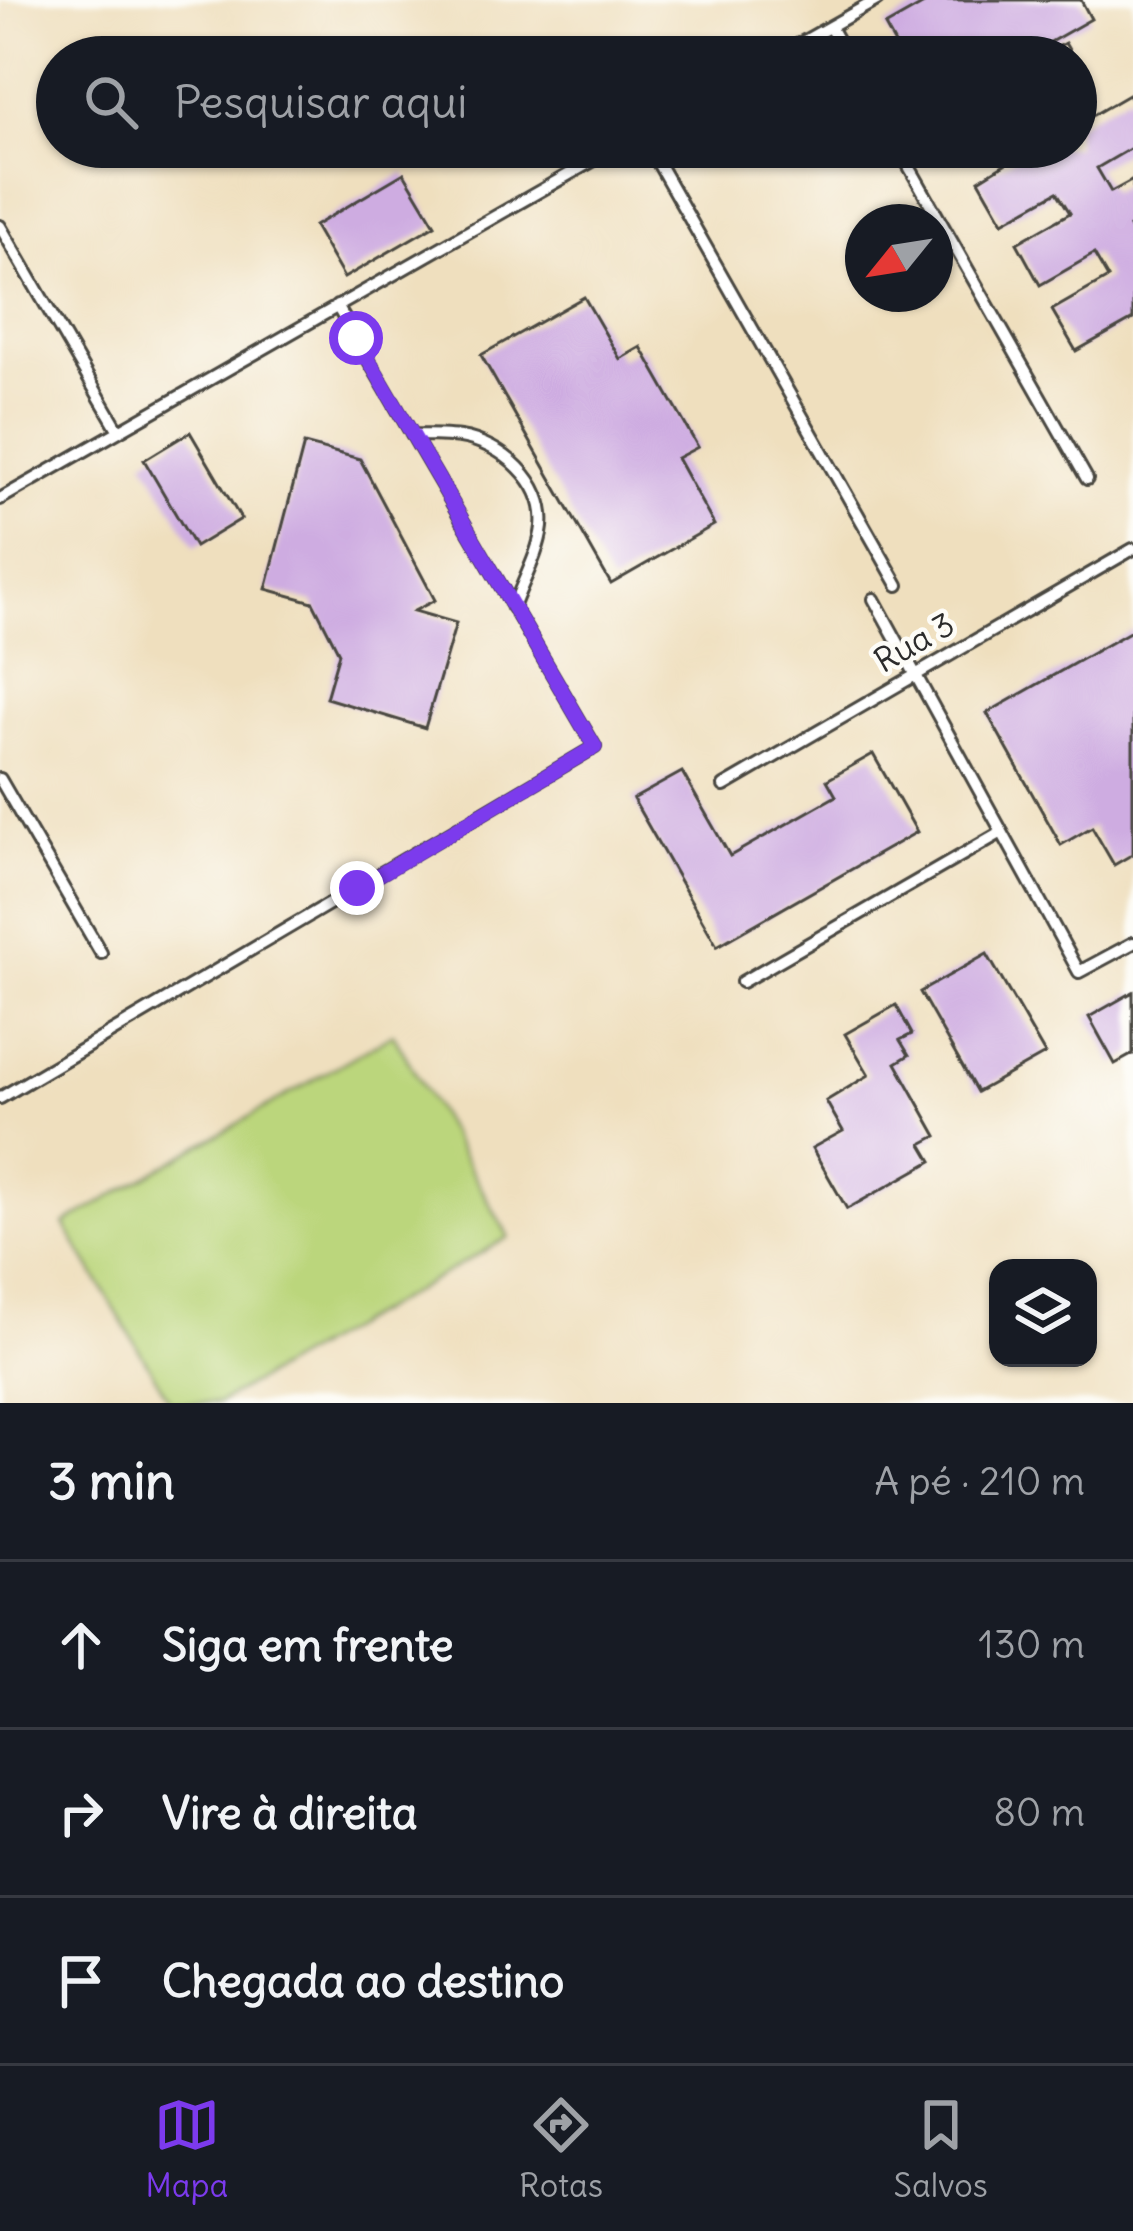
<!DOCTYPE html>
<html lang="pt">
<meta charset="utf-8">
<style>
body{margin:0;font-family:Delius,sans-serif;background:#242831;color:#f1f3f6}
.controls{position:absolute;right:36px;bottom:36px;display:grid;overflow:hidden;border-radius:24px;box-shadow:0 3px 9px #0004}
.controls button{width:108px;height:108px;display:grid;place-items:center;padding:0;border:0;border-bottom:3px solid #363941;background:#171b24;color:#f1f3f6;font:60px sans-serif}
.compass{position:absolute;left:845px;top:204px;width:108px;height:108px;border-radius:50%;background:#171b24;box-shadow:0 3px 9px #0004;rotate:240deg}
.stop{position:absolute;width:36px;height:36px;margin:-27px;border:9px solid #7c3aed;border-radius:50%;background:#fff}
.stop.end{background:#7c3aed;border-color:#fff;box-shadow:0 3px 12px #0008}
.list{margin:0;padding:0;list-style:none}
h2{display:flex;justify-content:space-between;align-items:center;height:156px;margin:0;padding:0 48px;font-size:51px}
h2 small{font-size:39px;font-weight:400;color:#9ea1a6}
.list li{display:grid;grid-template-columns:78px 1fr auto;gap:36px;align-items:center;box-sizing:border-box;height:168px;padding:0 48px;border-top:3px solid #363941}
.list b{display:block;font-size:45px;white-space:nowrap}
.list em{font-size:39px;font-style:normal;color:#9ea1a6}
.icon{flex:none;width:66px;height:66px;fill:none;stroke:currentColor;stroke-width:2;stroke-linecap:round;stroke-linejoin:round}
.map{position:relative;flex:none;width:1133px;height:1403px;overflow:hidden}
.search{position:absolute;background:#171b24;box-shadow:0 3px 9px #0004;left:36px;right:36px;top:36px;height:132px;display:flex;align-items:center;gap:30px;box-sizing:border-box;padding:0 42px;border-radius:66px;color:#9ea1a6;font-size:45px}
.sheet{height:660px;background:#171b24}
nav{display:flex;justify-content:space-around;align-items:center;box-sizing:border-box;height:168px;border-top:3px solid #363941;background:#171b24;font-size:33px;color:#9ea1a6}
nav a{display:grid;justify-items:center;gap:6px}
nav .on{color:#7c3aed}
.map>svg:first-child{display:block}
.green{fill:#bbd67c;stroke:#738054;stroke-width:3}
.building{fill:#ceace1}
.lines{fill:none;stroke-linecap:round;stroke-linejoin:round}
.lane-casing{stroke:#484641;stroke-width:16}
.lane{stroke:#fff;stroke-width:10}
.route{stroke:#7c3aed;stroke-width:15}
.labels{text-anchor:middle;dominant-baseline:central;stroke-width:9;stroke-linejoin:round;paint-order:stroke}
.street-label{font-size:33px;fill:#2b2b2b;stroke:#fdfcf7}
</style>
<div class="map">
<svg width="1133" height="1403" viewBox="0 0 1133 1403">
<rect width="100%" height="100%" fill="#fdfcf7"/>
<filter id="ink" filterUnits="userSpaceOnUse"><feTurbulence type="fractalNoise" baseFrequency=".00833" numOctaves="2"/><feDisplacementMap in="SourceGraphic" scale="24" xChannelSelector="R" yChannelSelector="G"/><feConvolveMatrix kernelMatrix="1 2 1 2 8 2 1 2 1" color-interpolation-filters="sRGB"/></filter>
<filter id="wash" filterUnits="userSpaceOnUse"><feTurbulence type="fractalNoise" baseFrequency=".004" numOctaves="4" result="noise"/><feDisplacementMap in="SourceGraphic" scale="48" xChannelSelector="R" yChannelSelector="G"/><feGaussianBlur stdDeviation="2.7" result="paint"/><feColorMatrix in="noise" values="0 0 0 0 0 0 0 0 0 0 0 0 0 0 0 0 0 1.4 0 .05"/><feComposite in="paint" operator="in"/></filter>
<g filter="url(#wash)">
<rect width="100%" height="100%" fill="#efdfbe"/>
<path class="green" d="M393,1034L509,1237L218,1403H171L64,1224Z"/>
<g id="blocks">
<path class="building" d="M931,0H1081L1091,19L1024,57H946L943,52L934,57H902L885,26Z
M1065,43L1073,57H1039Z
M1076,63L1089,86L1076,93Z
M1128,95L1133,103V147L1097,168L1111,192L1133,180V225L1129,227L1133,235V319L1076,351L1052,310L1108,278L1094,254L1040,285L1017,243L1070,213L1057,192L1003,222L979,180L1032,147H1076V125Z
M404,173L435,225L344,278L314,226Z
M584,297L620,359L641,347L698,447L677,458L714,525L611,584L481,355Z
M190,432L241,519L195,547L144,460Z
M304,444L360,459L435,600L414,611L456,623L425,728L326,698L339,653L313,602L266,589Z
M1133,630V854L1114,865L1092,827L1061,845L987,713Z
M873,754L917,832L717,946L633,799L682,772L730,856L836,796L827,780Z
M987,954L1045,1054L977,1092L920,992Z
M1133,992V1054L1115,1064L1089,1017Z
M896,1005L912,1034L900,1040L909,1055L896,1063L937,1136L922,1144L932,1161L847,1209L812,1148L843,1131L826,1101L869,1075L845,1034Z"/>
</g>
</g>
<g filter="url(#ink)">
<use href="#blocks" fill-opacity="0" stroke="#484641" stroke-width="3"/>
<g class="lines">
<g class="lane-casing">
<path id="lane" d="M830,27L847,57
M776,57L877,0
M649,147L898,585
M898,147L1087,479
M0,226L119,431
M412,435C428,435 444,435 460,437C501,443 547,482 542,527C539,553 522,583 513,608
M0,499L617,147
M874,599L1079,972L1133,943
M0,779L101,953
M724,786L1133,549
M742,982L1002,832
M0,1098L595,747L337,306"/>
</g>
<use href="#lane" class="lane"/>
</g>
</g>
<g class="lines" filter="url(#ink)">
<path class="route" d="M356,338L595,747L357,888"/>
</g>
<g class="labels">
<g class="street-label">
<text transform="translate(914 642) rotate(-30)">Rua 3</text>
</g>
</g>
</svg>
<div class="controls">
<button><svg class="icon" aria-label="layers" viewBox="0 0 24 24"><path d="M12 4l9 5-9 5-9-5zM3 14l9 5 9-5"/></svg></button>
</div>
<svg class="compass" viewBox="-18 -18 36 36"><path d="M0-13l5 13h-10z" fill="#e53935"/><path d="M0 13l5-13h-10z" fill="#9ea1a6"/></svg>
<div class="stop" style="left:356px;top:338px"></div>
<div class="stop end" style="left:357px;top:888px"></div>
<div class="search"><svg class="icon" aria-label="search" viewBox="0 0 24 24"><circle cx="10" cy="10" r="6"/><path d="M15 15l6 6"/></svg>Pesquisar aqui</div>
</div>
<section class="sheet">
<h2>3 min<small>A pé · 210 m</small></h2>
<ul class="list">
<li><svg class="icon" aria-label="ahead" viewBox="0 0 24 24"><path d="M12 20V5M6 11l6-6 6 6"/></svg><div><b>Siga em frente</b></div><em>130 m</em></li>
<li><svg class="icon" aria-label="right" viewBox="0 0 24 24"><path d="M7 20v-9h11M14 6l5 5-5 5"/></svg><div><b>Vire à direita</b></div><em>80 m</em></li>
<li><svg class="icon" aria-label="arrive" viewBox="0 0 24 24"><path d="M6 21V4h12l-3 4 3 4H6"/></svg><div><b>Chegada ao destino</b></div></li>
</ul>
</section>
<nav>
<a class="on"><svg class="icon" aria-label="map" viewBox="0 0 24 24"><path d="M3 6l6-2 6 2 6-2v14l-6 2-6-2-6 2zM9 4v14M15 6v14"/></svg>Mapa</a>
<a><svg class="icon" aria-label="directions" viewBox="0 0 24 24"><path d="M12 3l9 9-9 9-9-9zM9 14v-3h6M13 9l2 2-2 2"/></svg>Rotas</a>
<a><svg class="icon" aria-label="saved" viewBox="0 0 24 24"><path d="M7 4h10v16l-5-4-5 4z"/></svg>Salvos</a>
</nav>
